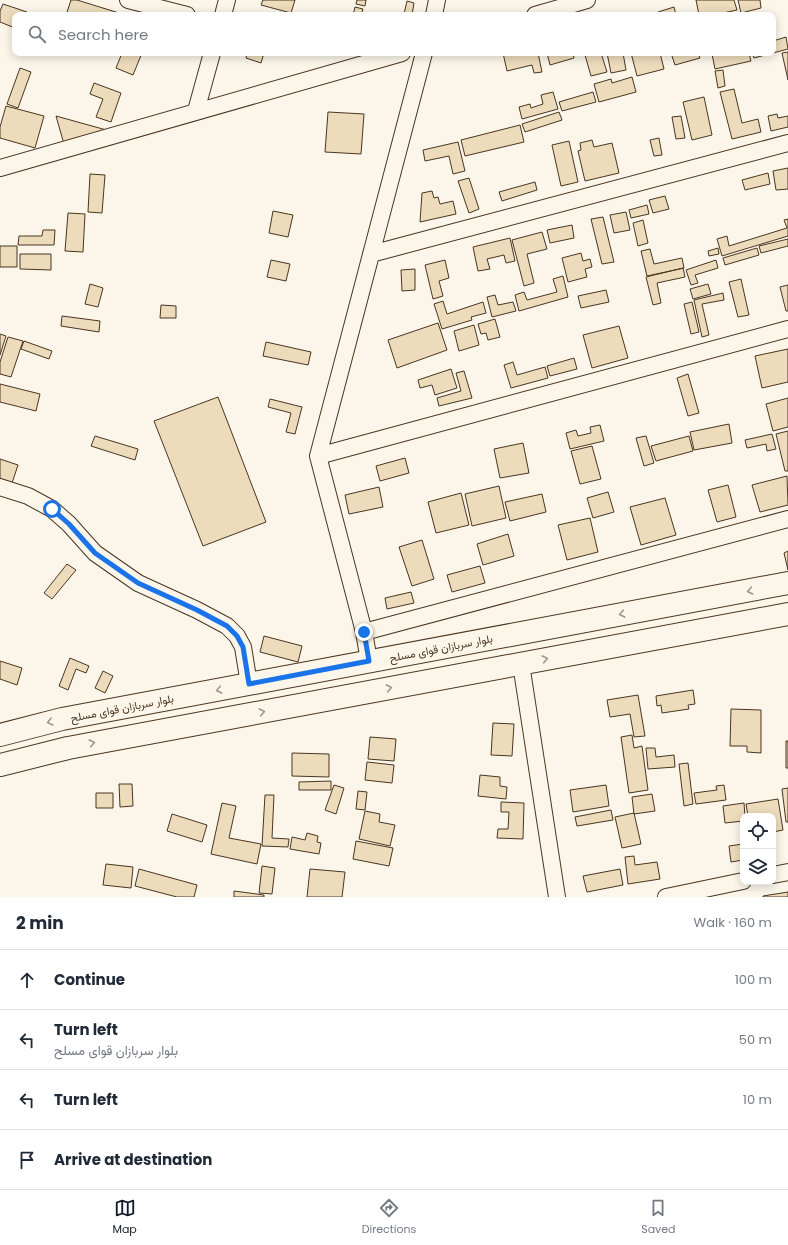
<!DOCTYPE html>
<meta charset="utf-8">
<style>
body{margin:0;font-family:Poppins,Vazirmatn,sans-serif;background:#f6f6f7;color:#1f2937}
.controls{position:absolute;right:12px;bottom:12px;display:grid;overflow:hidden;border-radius:8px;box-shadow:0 2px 10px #0003}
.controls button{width:36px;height:36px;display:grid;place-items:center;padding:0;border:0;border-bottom:1px solid #e0e1e3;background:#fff;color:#1f2937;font:20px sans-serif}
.stop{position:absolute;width:12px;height:12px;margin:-9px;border:3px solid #1a73e8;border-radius:50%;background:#fff}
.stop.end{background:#1a73e8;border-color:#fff;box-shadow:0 1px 4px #0008}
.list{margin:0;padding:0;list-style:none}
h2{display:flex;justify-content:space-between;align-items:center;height:52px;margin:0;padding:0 16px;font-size:17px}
h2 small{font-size:13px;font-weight:400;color:#747a83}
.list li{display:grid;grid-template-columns:26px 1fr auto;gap:12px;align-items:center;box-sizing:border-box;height:60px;padding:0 16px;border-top:1px solid #e0e1e3}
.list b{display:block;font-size:15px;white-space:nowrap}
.list p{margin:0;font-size:13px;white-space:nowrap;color:#747a83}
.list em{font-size:13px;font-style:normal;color:#747a83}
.icon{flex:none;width:22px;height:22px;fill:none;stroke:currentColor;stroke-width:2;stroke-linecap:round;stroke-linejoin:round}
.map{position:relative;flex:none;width:788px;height:897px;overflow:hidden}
.search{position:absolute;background:#fff;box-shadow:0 2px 10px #0003;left:12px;right:12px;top:12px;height:44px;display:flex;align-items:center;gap:10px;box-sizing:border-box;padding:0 14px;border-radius:8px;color:#747a83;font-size:15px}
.sheet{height:292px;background:#fff}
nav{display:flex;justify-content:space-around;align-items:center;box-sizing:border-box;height:56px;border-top:1px solid #e0e1e3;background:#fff;font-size:11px;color:#747a83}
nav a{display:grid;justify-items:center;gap:2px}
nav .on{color:#111827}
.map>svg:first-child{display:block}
.building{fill:#ecdcbc;stroke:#4a3520}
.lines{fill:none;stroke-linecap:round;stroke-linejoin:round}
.street-casing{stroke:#4a3520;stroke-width:18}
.secondary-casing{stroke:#4a3520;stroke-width:24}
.street{stroke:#fbf6e9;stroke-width:16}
.secondary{stroke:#fbf6e9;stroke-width:22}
.oneway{stroke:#a29684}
.route{stroke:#1a73e8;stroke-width:5}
.labels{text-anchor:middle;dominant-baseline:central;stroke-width:3;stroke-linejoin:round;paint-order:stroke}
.street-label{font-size:11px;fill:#4a3520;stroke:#fbf6e9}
</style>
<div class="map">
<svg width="788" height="897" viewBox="0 0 788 897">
<rect width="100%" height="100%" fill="#fbf6e9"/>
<path class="building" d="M71,0H77L119,13V15H66Z
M263,0H295L291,13L261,5Z
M357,0H366L365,6L356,4Z
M696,0H734L737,10L714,15H699Z
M738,0H760L761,8L741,13Z
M407,1L414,3L412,15L404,14Z
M3,4L27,12L26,15H15V28L0,22V11Z
M355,7L363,9L361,15H353Z
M674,7L676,15H659L658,12Z
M786,37L788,49L773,53V41Z
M788,52V80L782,53Z
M122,53H142L133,75L116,68Z
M247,53H264L261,63L246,58Z
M503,53H538L542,72L534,73L532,65L507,71Z
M547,53H573L574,58L550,65Z
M591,53H601L607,72L591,76L585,55Z
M607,53H623L626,70L611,73Z
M631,53H660L664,69L637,76Z
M671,53H698L700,58L675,65Z
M719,53H749L751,61L715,69L712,54Z
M752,53H773L754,58Z
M20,68L31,72L18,108L7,104Z
M723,70L725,86L718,88L715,71Z
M632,77L636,92L599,102L594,84L611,79L612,83Z
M94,83L121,93L111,122L96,117L103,99L90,94Z
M734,89L742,123L758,119L761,132L732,139L720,92Z
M553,92L558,109L522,119L519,107L530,104L531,108L543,104L541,95Z
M593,92L596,102L562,111L559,102Z
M704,97L712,135L692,140L683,102Z
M6,106L44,116L35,148L0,138V127Z
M328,112L364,114L361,154L325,152Z
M559,112L562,120L525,132L522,124Z
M777,114L778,118L788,116V127L771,131L768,116Z
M56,116L110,131L64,144Z
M681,116L685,138L676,139L672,117Z
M520,125L524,142L465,156L461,140Z
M659,138L662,155L654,156L650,140Z
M592,140L594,147L612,143L619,173L585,181L578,151L581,150L580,143Z
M569,141L578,182L561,186L552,145Z
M458,142L465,171L453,174L449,156L425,161L423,150Z
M788,168V189L776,190L773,171Z
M768,173L770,184L745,190L742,180Z
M90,174L105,175L102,213L88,212Z
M469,178L479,209L469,213L458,181Z
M535,182L537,190L502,201L499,192Z
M432,191L434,198L438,197L440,204L453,201L456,214L420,222L422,193Z
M665,196L669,209L653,213L649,200Z
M647,205L649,214L631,218L629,210Z
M273,211L293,215L288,237L269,233Z
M626,212L630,230L614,233L610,215Z
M68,213L85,214L83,252L65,251Z
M603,217L614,262L602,264L591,219Z
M788,219V236L722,256L717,239L727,236L729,246L787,228L784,220Z
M643,220L648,243L638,246L633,223Z
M572,225L574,238L550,243L547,230Z
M43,230H55L54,245H18L19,236H42Z
M542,232L547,249L527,254L534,283L524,286L512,240Z
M510,238L515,261L506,263L504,255L487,259L490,269L478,271L473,247Z
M788,239V246L761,253L759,246Z
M0,246H17V267H0Z
M718,248L719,254L709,256L708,251Z
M757,248L759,255L725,265L723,258Z
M650,249L654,264L682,258L684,268L647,276L641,251Z
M581,253L583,261L590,259L592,267L585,269L587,277L568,282L562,258Z
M20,254H51V270L20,269Z
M271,260L290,264L286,281L267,277Z
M445,260L449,278L439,281L443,296L433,299L425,265Z
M716,260L718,268L695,275L698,283L691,285L686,270Z
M683,268L685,277L657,283L661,303L653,305L646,277Z
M415,269V290L402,291L401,270Z
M563,276L568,297L519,311L515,295L524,292L527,300L557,292L553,279Z
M741,279L749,315L738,317L729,282Z
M90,284L103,288L98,307L85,304Z
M708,284L711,294L693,299L690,289Z
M788,285V311H786L780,287Z
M606,290L609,302L581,308L578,296Z
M723,293L724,300L702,304L709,335L702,337L694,300Z
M495,295L498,305L513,302L516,311L492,317L487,297Z
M443,301L447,314L483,302L486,313L471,317L472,320L442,329L434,304Z
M692,302L699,332L691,334L684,304Z
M161,305L176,306V318H160Z
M62,316L100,321L99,332L61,326Z
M495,319L500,337L488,340L486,333L481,334L478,324Z
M438,323L447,350L397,368L388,340Z
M474,325L479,345L459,351L454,331Z
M619,326L628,358L592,368L583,335Z
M0,334L6,336L0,355Z
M8,337L23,341L11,377L0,374V362Z
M24,341L52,351L49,359L21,349Z
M266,342L311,352L308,365L263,356Z
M788,349V382L762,388L755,356Z
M574,358L577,369L550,376L547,366Z
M513,362L517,375L545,367L548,378L511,388L504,365Z
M451,369L457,388L435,395L432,385L420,388L418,380Z
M464,371L472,398L439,406L437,398L461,391L456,373Z
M688,374L699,413L688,416L677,378Z
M0,384L40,394L36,411L0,402Z
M218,397L266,522L203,546L154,421Z
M788,398V427L773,431L766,404Z
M270,399L302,407L295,434L286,432L291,413L268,407Z
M729,424L732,443L694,450L690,432Z
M600,425L604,441L570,449L566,433L576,430L578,436L591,433L590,427Z
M788,431V471H785L776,434Z
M772,434L776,449L767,451L766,444L747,448L745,440Z
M95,436L138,449L135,460L91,446Z
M646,436L654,463L644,466L636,438Z
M689,436L693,451L656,461L651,446Z
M523,443L529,473L500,478L494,449Z
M592,446L601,479L580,484L571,451Z
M405,458L409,473L380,481L376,466Z
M0,459L18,465L12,483L0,479Z
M787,476L788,505L760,512L752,485Z
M728,485L736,517L717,522L708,490Z
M499,486L506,518L472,526L465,494Z
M379,487L383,507L349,514L345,495Z
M608,492L614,512L593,518L587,498Z
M461,493L469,525L436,533L428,502Z
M542,494L546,512L510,521L505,502Z
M665,498L676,535L641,545L630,507Z
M590,518L598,552L567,560L558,525Z
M508,534L514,556L483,565L477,544Z
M422,540L434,579L412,586L399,547Z
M788,551V570L784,553Z
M67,564L76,570L52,599L44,593Z
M480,566L485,583L452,592L447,575Z
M411,592L414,603L387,609L385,598Z
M264,636L302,646L298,662L260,652Z
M70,658L89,666L86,673L76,669L68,690L59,686Z
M0,661L22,668L17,685L0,679Z
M103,671L113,676L105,693L95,688Z
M693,690L695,704L688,705L689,709L662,713L661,705L657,706L656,696Z
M638,695L645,736L634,737L630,714L610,717L607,700Z
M731,709L761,710V753L747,752V746H730Z
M493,723L514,724L512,756L491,755Z
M632,735L634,748L642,746L648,790L629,793L621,737Z
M370,737L396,739L394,761L368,759Z
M786,741H788V768H786Z
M646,748H655L656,757L674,755L675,767L648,769Z
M292,753L329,754V777L292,776Z
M367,762L394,765L392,783L365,780Z
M688,763L693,804L684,806L679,764Z
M480,775L500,777V786L507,787L506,799L478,796Z
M331,781V790H299V782Z
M119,784H132L133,806L120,807Z
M334,785L344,788L336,814L325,810Z
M606,785L609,806L573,812L570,790Z
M724,785L726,800L696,804L694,793L717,790L716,786Z
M788,788V822H786L782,789Z
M358,791L367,792L365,810L356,809Z
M96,793H113V808H96Z
M652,794L655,811L634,814L632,797Z
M265,795H274L272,838L289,839L288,847L262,846Z
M778,799L783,830L773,832V816H748L746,804Z
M501,802L524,803L523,839L497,838L498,829H508L509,812H501Z
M222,803L236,806L229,838L261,844L257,864L211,854Z
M744,803L745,816H743V821L725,823L723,806Z
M611,810L613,820L577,826L575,817Z
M365,811L380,814L379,822L395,825L390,846L359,839Z
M634,813L641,844L622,848L615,817Z
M172,814L207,825L202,842L167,831Z
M307,833L318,836L317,842L321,843L319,854L290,849L292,837L305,840Z
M356,841L393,848L389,866L353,859Z
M743,844V860L731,862L729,846Z
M634,856L635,865L657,862L660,879L628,884L625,857Z
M106,864L133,867L131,888L103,885Z
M262,866L275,868L272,894L259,893Z
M139,869L197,885L194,897H177L135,886Z
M310,869L345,872L342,897H307Z
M620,869L623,885L587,892L583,876Z
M234,891L264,895V897H234Z
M788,892V897H763V896Z"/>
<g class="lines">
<g class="street-casing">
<path id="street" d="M128,0L187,15
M223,15L227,0
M434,15L437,0
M535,15L587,0
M196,111L212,53
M0,168L402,53
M371,254L788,143
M318,456L788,329
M0,487L28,496L52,509L69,524L95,553L138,583L197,610L227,626L237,636L243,647L249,684
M364,632L788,519
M369,661L364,632L318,456L424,53
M521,664L557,897
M773,875L788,872
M666,897L743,881"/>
</g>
<g class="secondary-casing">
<path id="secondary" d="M0,735L62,719L788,583
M0,765L68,748L788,614"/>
</g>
<use href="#street" class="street"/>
<use href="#secondary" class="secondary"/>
</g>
<defs><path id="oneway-chevron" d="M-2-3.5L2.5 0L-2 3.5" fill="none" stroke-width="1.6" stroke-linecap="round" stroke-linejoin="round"/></defs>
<g class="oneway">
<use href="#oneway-chevron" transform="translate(750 591) rotate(169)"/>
<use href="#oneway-chevron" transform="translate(622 614) rotate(169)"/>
<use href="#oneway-chevron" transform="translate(545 659) rotate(-11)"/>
<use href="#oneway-chevron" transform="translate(389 688) rotate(-11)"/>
<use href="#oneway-chevron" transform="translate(219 690) rotate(169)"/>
<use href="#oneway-chevron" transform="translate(262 712) rotate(-11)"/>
<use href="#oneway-chevron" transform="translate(50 722) rotate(166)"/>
<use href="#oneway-chevron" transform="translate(92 743) rotate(-11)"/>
</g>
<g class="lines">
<path class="route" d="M52,509L69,524L95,553L138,583L197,610L227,626L237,636L243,647L249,684L369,661L364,632"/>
</g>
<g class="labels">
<g class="street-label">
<text transform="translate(441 648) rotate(-11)">بلوار سربازان قوای مسلح</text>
<text transform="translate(122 708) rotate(-11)">بلوار سربازان قوای مسلح</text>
</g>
</g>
</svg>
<div class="controls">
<button><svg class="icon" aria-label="locate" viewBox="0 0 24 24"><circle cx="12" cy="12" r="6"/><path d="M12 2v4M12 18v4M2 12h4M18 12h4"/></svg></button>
<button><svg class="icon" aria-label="layers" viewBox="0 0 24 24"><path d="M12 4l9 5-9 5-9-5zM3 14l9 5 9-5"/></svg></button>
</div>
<div class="stop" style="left:52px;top:509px"></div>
<div class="stop end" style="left:364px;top:632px"></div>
<div class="search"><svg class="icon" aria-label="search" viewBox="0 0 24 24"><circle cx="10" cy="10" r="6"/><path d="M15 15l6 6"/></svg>Search here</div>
</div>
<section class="sheet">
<h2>2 min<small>Walk · 160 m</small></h2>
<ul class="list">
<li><svg class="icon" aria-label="ahead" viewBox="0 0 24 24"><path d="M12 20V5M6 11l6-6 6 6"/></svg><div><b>Continue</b></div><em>100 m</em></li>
<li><svg class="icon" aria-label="left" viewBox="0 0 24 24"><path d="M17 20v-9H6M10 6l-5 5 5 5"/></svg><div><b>Turn left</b><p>بلوار سربازان قوای مسلح</p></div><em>50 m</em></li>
<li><svg class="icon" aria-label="left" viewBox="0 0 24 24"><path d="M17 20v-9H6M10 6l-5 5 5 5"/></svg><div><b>Turn left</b></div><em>10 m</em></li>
<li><svg class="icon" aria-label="arrive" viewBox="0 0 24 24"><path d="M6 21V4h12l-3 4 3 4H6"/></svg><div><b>Arrive at destination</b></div></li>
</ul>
</section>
<nav>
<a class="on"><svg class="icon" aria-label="map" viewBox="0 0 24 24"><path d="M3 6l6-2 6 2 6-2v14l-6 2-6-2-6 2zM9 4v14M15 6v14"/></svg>Map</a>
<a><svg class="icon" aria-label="directions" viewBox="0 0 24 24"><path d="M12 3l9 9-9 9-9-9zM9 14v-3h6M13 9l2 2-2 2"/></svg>Directions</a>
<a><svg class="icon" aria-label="saved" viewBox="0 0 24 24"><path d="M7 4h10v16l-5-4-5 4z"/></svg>Saved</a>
</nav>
